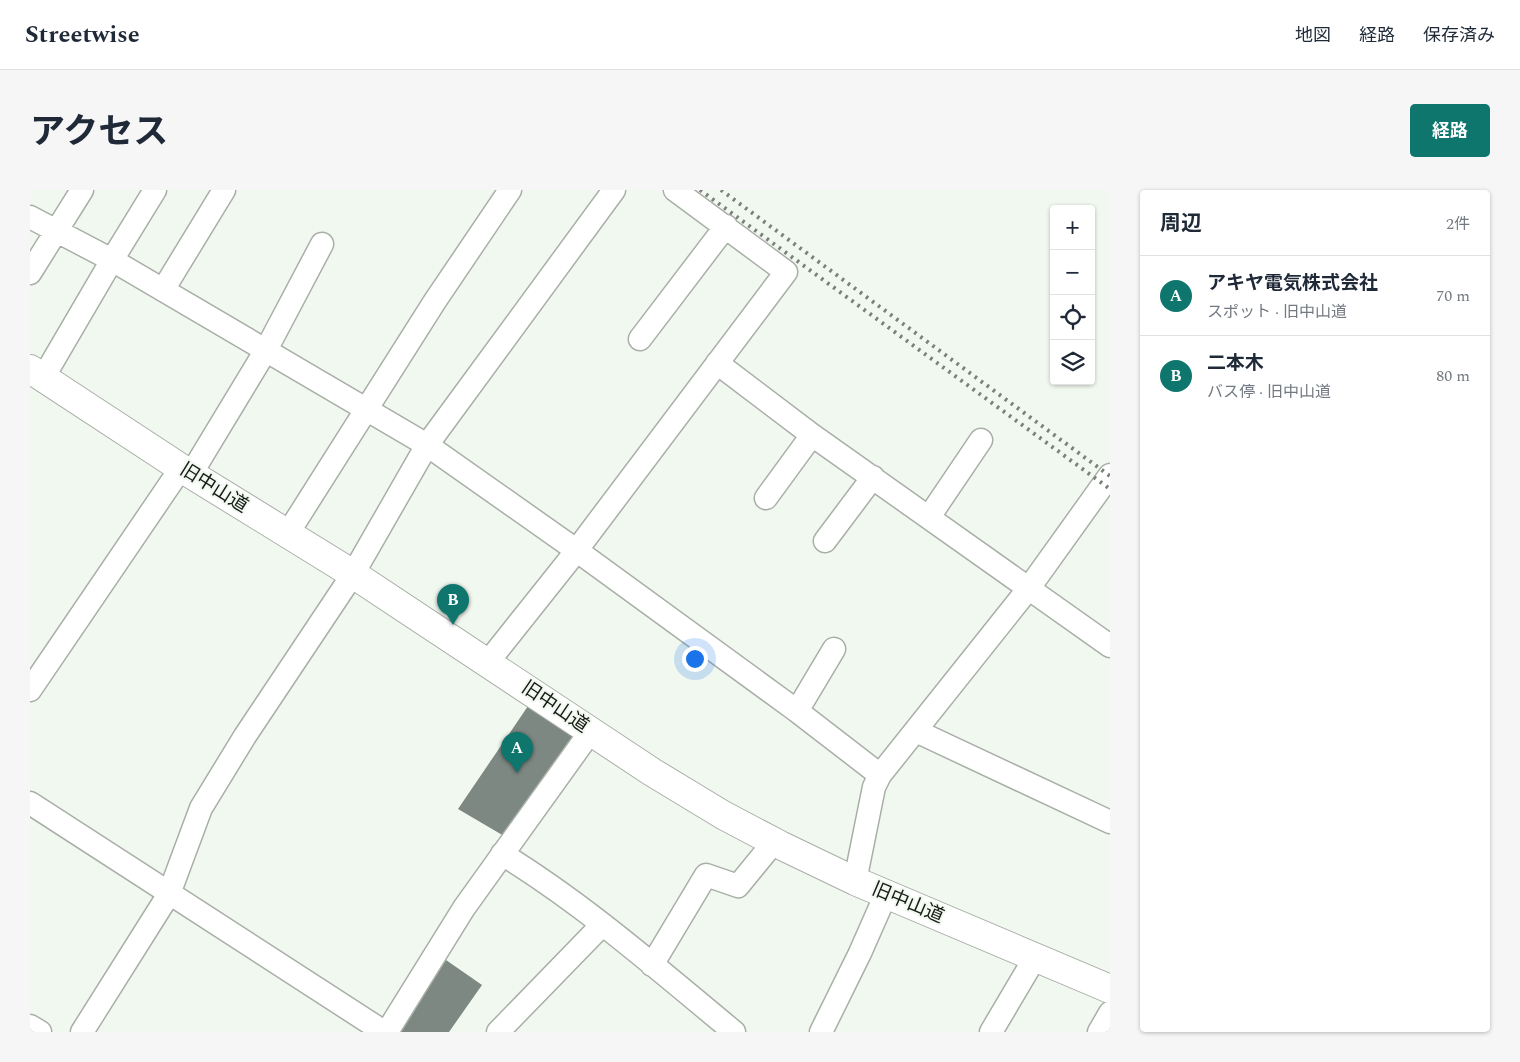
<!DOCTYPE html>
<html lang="ja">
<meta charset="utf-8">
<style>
body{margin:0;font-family:Spectral,"Noto Sans JP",serif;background:#f6f6f7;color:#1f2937}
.controls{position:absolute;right:15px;top:15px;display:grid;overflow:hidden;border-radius:5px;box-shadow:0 1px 4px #0004}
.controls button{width:45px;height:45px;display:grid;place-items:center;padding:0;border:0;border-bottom:1px solid #e0e1e3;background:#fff;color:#1f2937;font:25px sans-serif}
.you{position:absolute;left:664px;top:468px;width:18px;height:18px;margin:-12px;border:4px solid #fff;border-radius:50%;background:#1a73e8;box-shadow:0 0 0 8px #1a73e833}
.badge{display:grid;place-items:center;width:32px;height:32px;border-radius:50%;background:#0f766e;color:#fff;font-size:16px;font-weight:700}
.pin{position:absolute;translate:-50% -41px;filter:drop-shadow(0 1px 2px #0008)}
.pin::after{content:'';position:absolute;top:26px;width:18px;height:15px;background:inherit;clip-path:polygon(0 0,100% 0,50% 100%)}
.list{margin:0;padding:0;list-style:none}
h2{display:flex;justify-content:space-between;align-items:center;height:65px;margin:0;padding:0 20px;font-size:21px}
h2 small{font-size:16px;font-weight:400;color:#747a83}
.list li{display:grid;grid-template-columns:32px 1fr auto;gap:15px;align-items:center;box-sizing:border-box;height:80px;padding:0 20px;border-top:1px solid #e0e1e3}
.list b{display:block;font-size:19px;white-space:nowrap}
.list p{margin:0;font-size:16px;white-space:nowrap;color:#747a83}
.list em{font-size:16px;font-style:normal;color:#747a83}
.icon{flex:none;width:28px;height:28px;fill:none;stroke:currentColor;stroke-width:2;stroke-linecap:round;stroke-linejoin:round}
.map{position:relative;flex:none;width:1080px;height:842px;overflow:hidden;border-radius:5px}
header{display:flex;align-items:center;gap:30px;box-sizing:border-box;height:70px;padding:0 25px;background:#fff;border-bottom:1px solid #e0e1e3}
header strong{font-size:24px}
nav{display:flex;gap:28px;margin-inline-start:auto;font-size:18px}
.intro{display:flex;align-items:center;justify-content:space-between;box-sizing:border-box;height:120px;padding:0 30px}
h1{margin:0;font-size:35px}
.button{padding:12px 22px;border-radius:5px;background:#0f766e;color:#fff;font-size:18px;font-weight:700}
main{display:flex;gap:30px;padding:0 30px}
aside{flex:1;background:#fff;border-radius:5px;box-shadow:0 1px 4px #0004}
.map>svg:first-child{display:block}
.building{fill:#7e8883}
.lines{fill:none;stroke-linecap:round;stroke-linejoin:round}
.minor-casing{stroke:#a8afa7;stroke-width:25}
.major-casing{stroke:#a8afa7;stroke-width:30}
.minor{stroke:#fff;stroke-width:22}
.major{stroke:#fff;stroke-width:28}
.rail{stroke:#7b807a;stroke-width:4;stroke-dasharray:2.5 5;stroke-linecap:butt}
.labels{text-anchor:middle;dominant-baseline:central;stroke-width:4;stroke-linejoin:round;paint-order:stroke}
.street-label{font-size:19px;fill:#161915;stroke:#f1f8ef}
</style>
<header>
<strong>Streetwise</strong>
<nav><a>地図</a><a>経路</a><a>保存済み</a></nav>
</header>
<div class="intro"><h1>アクセス</h1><a class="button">経路</a></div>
<main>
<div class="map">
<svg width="1080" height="842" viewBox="0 0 1080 842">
<rect width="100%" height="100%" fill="#f1f8ef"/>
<path class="building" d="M498,516L549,547L474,646L428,619Z
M416,770L452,795L419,842H371L367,839Z"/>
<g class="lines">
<g class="minor-casing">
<path id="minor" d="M0,27L82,70L397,255L546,360L767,521L850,585
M0,83L52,0
M133,100L194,0
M610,149L696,36
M687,173L782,245L1080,456
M13,188L82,70L125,0
M161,284L236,160L292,54
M736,308L782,245
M899,327L951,250
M258,343L405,111L480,0
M795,351L843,287
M458,472L540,369L756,82L645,0
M0,500L151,278
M767,521L804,459
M886,541L1080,632
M0,613L354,842
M472,664C555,715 629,780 704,842
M825,691L844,597L850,585L999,398L1080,285
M622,775L676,685L708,696L744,652
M0,836L10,842
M52,842L139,704L171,618L215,546L323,384L397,255L584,0
M357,842L434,718L561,541
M468,842L572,735
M791,842L830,763L856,704
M961,842L1006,766
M1069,842L1080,823"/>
</g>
<g class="major-casing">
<path id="major" d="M0,179L151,278L323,384L622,582L693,625L750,655L825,691L1080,799"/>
</g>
<use href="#minor" class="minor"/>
<use href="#major" class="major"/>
<path class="rail" d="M670,0L1080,299
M691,0L1080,286"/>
</g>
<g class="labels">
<g class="street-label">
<text transform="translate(184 298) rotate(32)">旧中山道</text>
<text transform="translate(525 517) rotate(34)">旧中山道</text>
<text transform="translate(878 713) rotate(23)">旧中山道</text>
</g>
</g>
</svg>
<div class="controls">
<button>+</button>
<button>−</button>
<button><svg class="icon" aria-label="locate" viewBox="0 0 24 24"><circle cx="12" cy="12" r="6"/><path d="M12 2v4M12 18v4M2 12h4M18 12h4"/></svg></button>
<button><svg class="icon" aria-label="layers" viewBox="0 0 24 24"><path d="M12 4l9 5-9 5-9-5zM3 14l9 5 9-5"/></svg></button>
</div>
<div class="you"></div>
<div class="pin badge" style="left:487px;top:583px">A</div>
<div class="pin badge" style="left:423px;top:435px">B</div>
</div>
<aside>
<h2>周辺<small>2件</small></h2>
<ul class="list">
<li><span class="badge">A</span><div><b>アキヤ電気株式会社</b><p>スポット · 旧中山道</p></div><em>70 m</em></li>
<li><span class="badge">B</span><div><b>二本木</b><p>バス停 · 旧中山道</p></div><em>80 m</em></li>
</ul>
</aside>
</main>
